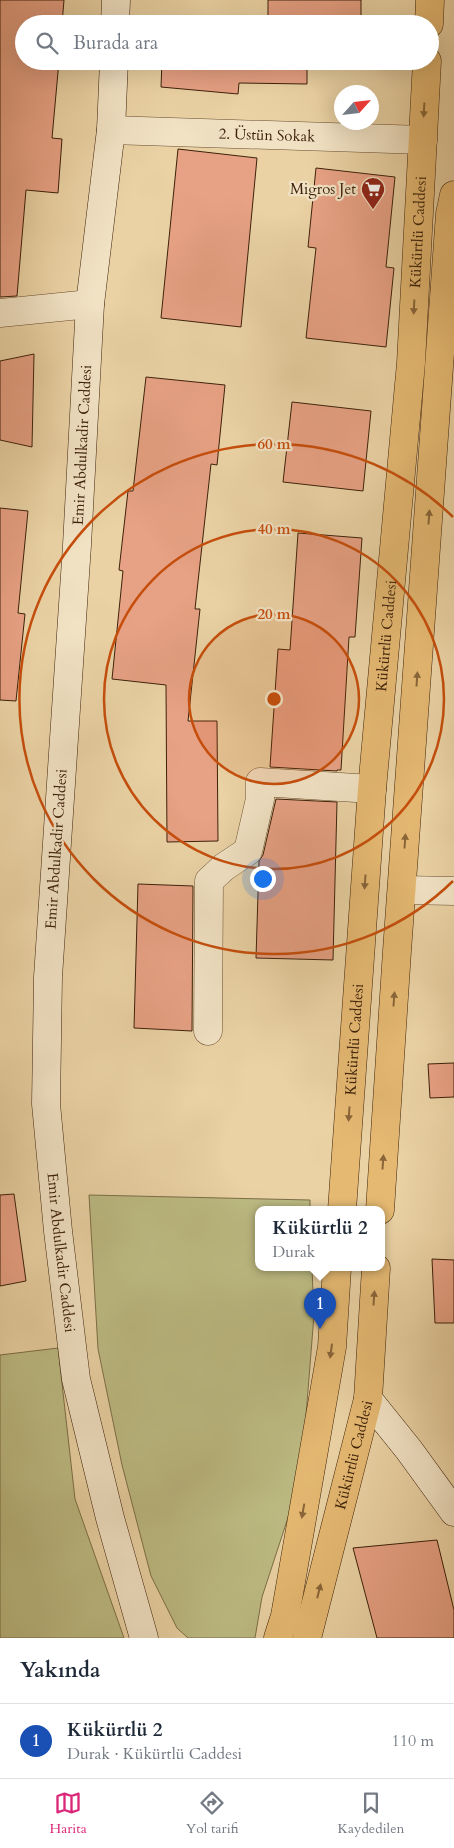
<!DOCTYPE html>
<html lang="tr">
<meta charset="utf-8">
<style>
body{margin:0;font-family:Cardo,serif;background:#f6f6f7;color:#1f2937}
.compass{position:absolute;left:334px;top:85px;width:45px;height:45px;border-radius:50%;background:#fff;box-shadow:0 5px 20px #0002;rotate:63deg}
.you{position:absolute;left:262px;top:878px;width:18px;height:18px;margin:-12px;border:4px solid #fff;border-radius:50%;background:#1a73e8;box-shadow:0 0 0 8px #1a73e833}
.badge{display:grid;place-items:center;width:32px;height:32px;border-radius:50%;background:#db2777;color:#fff;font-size:16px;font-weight:700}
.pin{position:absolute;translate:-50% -41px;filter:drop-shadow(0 1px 2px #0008)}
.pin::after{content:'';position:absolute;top:26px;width:18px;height:15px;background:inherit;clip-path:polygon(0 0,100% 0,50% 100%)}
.popup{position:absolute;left:255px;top:1206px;width:130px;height:65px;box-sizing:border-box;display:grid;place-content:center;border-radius:10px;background:#fff;filter:drop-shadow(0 1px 4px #0005);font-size:16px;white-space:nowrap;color:#747a83}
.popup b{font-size:19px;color:#1f2937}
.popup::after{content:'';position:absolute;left:50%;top:100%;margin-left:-10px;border:10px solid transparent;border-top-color:#fff}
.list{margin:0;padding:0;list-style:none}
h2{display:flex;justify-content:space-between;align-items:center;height:65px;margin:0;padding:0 20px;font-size:21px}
h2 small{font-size:16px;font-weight:400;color:#747a83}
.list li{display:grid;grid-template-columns:32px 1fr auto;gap:15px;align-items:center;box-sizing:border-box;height:75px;padding:0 20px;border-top:1px solid #e0e1e3}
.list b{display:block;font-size:19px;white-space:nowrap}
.list p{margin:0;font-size:16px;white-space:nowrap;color:#747a83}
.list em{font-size:16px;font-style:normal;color:#747a83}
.icon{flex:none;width:28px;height:28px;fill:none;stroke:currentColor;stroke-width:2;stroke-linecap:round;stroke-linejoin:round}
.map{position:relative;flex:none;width:454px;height:1638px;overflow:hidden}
.search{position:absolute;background:#fff;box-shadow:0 5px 20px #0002;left:15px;right:15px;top:15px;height:55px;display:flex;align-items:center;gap:12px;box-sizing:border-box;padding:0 18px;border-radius:28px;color:#747a83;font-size:19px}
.sheet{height:140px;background:#fff}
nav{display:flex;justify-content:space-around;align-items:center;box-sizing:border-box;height:70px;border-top:1px solid #e0e1e3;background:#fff;font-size:14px;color:#747a83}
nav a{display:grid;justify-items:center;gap:2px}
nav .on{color:#db2777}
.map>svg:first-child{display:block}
.green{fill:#bcba82;stroke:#7c6e46}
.building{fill:#e7a184;stroke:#3d210a}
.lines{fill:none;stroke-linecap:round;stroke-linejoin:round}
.street-casing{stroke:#684d30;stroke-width:29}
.secondary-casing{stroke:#3d210a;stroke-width:29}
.primary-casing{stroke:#3d210a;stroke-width:29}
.street{stroke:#f1e2c4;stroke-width:28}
.secondary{stroke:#f1e2c4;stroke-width:28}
.primary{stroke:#e5b972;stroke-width:28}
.oneway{fill:#896539}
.ring{fill:none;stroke:#c64e0c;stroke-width:2.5}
.labels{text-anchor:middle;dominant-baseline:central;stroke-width:4.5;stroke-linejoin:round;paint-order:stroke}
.street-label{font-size:15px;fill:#3d210a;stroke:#f1e2c4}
.poi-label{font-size:15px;fill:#3d210a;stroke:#f1e2c4;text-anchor:end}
.centre{fill:#c64e0c;stroke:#f1e2c4;stroke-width:2.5}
.ring-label{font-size:15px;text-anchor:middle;font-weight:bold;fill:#c64e0c;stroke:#f1e2c4;stroke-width:4.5;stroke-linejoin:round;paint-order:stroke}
</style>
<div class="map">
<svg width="454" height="1638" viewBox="0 0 454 1638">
<rect width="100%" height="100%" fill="#ead2a4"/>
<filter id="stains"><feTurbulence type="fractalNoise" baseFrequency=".004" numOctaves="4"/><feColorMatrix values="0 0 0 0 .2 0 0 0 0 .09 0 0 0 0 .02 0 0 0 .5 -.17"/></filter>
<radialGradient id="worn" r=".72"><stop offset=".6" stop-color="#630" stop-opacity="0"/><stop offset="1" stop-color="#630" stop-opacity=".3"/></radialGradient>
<path class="green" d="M89,1195L310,1200V1210H259V1268H312L314,1315L301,1478L262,1597L255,1638H188L177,1628L151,1576L122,1465L98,1349Z
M58,1348L75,1499L124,1638H0V1355Z"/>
<path class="building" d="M0,0H64L62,24H24V61H59L52,138L62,139L58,193L26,190L17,296L0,297Z
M268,0H361V24H268Z
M162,61H307V84L239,83L238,94L161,87Z
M178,149L257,158L241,327L161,318Z
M316,168L395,177L386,267L394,268L386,347L306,338L316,248L308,247Z
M34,354L32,447L0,440V361Z
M146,377L225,385L217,465L211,464L195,609H200L188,721H217L218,841L167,842L166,685L112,679L123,571L119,570L128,491H133Z
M292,402L371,411L363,491L283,482Z
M0,508L28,511L18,613L25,614L16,701L0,700Z
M298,533L362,538L355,637H349L341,770H337V771L270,767L278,649L290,650Z
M276,799L337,802L333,960L256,958L259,861L263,855Z
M138,884L193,886L192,1031L134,1028Z
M454,1063V1097L430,1098L428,1064Z
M14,1194L26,1281L0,1286V1195Z
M432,1259L454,1260V1323H435Z
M437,1540L454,1610V1638H377L353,1548Z"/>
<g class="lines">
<g class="street-casing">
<g id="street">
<path id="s1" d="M111,130L423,140"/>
<path d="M0,313L90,304"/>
<path d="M402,890L454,891"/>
<path d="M208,1031L209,881L224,867L248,851L260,799V782L372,789"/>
</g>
</g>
<g class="secondary-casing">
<g id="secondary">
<path d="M115,24L116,0"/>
<path id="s2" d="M114,61L111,130L90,304L77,545L48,977L46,1104L58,1231L76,1379L110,1518L144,1638"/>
<path d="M368,1399L409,1450L454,1512"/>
</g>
</g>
<g class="primary-casing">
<g id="primary">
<path d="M429,24L430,0"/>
<path id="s3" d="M342,1210L372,789L411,363L427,61"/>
<path d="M380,1210L397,951L450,214L454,195"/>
<path d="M278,1638L285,1616L332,1347L337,1268"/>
<path id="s4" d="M307,1638L368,1399L376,1268"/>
</g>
</g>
<use href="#street" class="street"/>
<use href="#secondary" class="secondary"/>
<use href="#primary" class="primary"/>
</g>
<defs><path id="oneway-solid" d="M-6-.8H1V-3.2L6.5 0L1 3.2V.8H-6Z" transform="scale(1.25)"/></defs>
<g class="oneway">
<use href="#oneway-solid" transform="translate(424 110) rotate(93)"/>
<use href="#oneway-solid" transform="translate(414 307) rotate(93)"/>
<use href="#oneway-solid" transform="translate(429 517) rotate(-86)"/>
<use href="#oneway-solid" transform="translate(417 679) rotate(-86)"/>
<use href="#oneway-solid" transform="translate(405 841) rotate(-86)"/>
<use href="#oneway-solid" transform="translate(365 882) rotate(94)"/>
<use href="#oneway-solid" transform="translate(394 999) rotate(-86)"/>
<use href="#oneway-solid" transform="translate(349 1114) rotate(94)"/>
<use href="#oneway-solid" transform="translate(383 1162) rotate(-86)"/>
<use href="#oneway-solid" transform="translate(374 1298) rotate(-86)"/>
<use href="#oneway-solid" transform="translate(331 1351) rotate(98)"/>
<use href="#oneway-solid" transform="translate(303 1511) rotate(100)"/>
<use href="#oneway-solid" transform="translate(319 1591) rotate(-76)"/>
</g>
<circle cx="274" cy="699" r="85" fill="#c64e0c" fill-opacity=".12"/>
<g class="ring">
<circle cx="274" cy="699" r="85"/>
<circle cx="274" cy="699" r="170"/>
<path d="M453 881A255 255 0 1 1 453 517"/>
</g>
<defs>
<g id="supermarket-pin" transform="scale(1.25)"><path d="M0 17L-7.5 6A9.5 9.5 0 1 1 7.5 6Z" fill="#8f2418" stroke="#f1e2c4"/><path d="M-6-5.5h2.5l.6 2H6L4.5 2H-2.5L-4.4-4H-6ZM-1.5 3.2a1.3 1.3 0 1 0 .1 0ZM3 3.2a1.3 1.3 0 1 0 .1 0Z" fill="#fff"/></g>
</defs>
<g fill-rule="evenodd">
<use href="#supermarket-pin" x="373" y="189"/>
</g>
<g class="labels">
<g class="street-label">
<text stroke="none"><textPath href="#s1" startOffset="156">2. Üstün Sokak</textPath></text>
<text stroke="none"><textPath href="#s3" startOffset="981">Kükürtlü Caddesi</textPath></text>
<text transform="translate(82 445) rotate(-87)">Emir Abdulkadir Caddesi</text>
<text stroke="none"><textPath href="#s3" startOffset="576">Kükürtlü Caddesi</textPath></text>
<text transform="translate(56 849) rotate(-86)">Emir Abdulkadir Caddesi</text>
<text stroke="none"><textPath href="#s3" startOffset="171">Kükürtlü Caddesi</textPath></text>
<text stroke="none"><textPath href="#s2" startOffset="1195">Emir Abdulkadir Caddesi</textPath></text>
<text stroke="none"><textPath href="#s4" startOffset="189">Kükürtlü Caddesi</textPath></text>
</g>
<g class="poi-label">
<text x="356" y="189">Migros Jet</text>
</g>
</g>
<circle cx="274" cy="699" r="8" class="centre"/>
<g class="ring-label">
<text x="274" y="449">60 m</text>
<text x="274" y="534">40 m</text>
<text x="274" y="619">20 m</text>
</g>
<rect width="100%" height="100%" filter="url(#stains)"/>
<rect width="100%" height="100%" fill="url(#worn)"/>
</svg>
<svg class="compass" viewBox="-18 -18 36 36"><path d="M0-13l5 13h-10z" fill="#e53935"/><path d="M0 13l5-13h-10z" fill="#747a83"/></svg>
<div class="you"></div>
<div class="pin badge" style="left:320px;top:1329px;background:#1a4fb4">1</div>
<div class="popup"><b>Kükürtlü 2</b>Durak</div>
<div class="search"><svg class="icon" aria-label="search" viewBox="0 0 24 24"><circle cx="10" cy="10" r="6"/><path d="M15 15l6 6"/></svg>Burada ara</div>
</div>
<section class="sheet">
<h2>Yakında<small></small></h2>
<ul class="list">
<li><span class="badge" style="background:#1a4fb4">1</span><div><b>Kükürtlü 2</b><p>Durak · Kükürtlü Caddesi</p></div><em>110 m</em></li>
</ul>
</section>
<nav>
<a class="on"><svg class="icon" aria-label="map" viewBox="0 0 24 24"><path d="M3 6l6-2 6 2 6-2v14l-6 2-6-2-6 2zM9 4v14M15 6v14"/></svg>Harita</a>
<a><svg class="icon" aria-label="directions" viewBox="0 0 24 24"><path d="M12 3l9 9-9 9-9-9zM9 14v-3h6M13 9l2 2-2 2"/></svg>Yol tarifi</a>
<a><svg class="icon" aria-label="saved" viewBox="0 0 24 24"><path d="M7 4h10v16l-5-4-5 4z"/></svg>Kaydedilen</a>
</nav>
